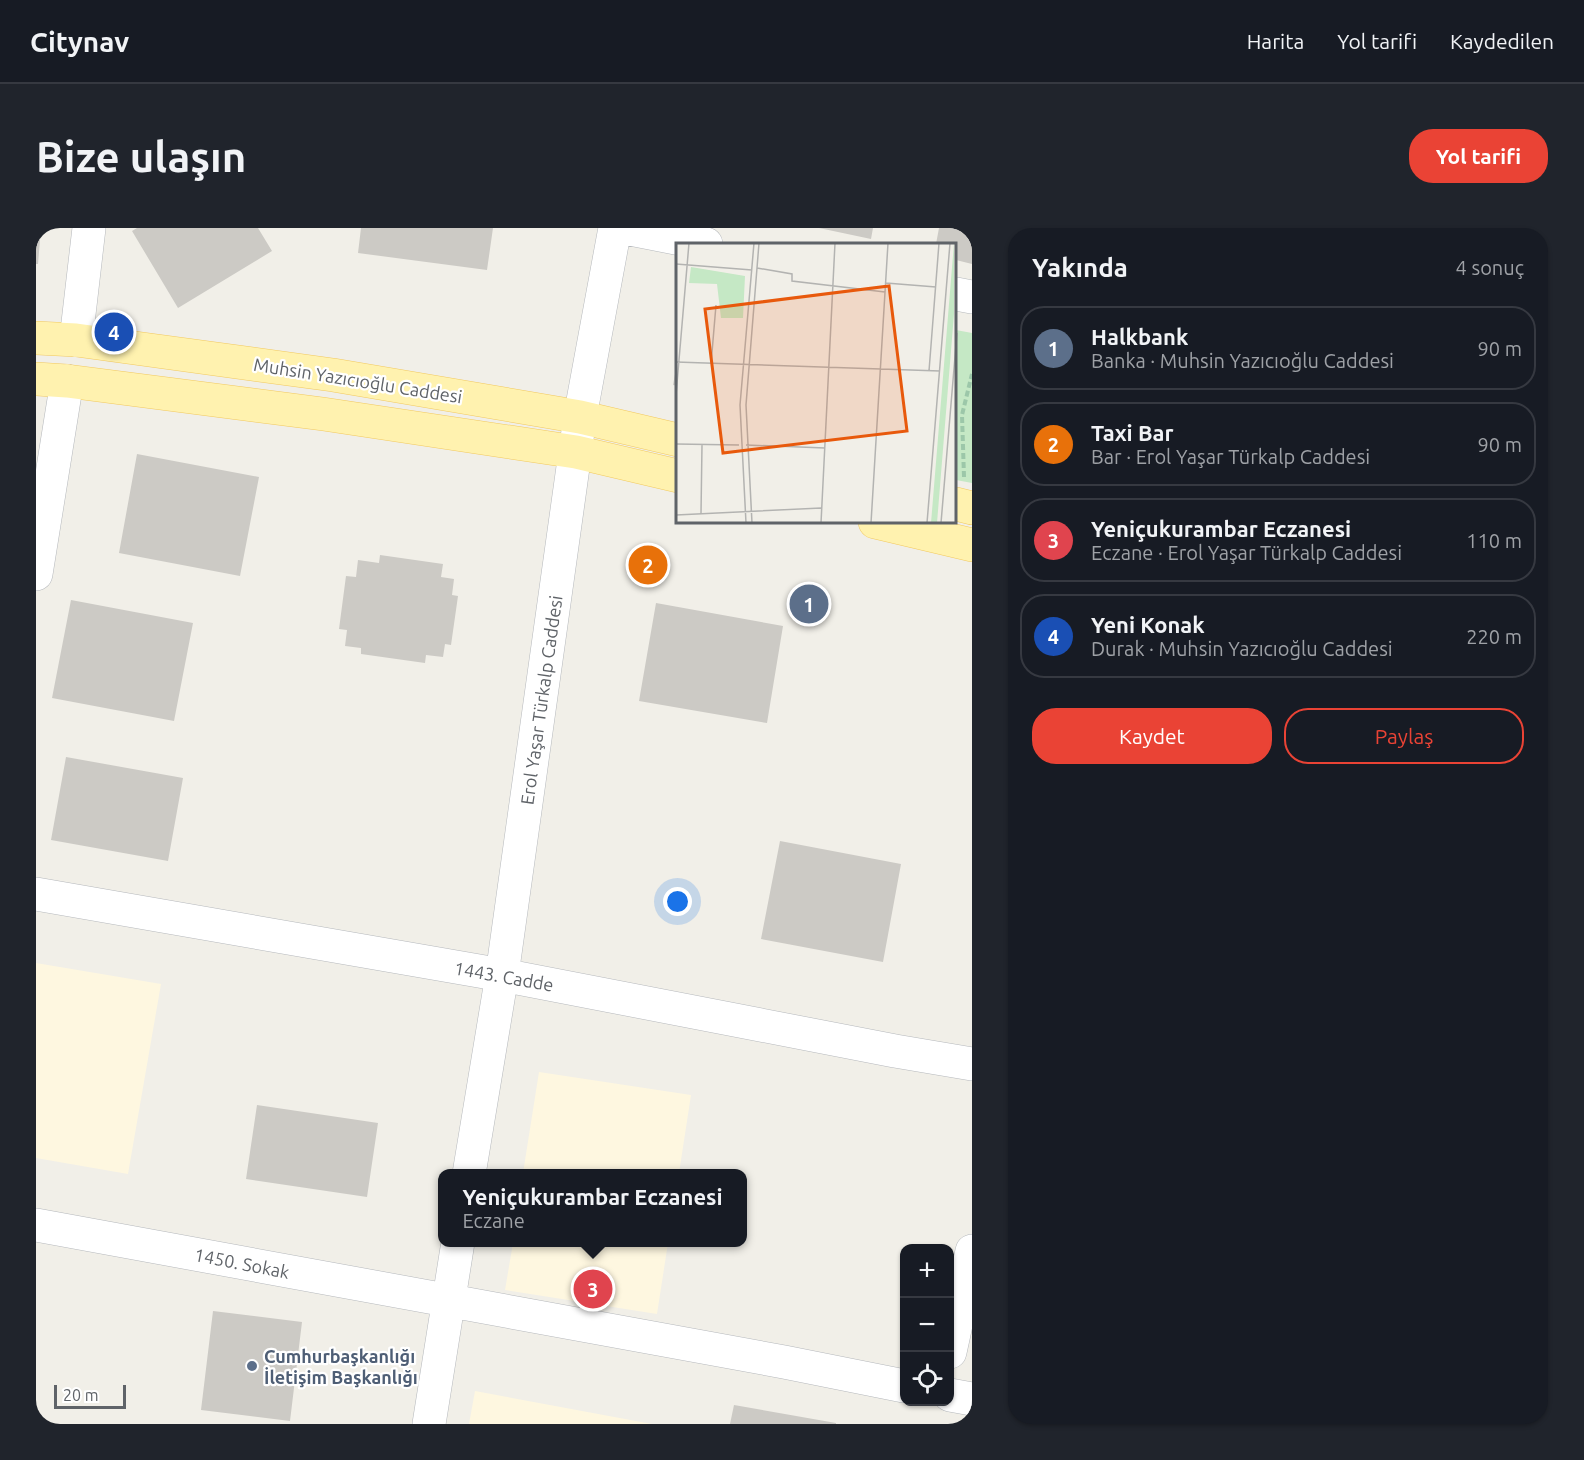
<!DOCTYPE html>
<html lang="tr">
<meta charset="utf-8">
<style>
body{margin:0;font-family:Ubuntu,sans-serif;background:#20242c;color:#f1f3f6}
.controls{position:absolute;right:18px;bottom:18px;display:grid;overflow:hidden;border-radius:12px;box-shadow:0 2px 4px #0004}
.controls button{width:54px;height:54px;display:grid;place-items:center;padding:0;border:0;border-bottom:2px solid #363941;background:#171b24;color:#f1f3f6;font:30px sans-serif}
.scale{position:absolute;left:18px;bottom:15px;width:72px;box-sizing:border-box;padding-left:6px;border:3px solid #5f6368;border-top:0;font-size:16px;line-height:21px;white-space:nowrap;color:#5f6368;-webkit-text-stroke:4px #fff;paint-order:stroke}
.you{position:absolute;left:642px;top:674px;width:21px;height:21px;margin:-15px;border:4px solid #fff;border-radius:50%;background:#1a73e8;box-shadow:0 0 0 9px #1a73e833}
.badge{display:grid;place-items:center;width:39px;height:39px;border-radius:50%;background:#ea4335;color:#fff;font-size:20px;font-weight:700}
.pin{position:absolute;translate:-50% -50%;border:3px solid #fff;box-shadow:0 2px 6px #0006}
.popup{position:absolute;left:402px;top:941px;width:309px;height:78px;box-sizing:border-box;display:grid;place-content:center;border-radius:12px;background:#171b24;filter:drop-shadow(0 2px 4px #0005);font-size:20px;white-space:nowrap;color:#9ea1a6}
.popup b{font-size:22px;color:#f1f3f6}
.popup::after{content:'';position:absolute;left:50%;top:100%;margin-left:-12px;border:12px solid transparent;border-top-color:#171b24}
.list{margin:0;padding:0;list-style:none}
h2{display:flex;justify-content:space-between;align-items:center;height:78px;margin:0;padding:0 24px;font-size:26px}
h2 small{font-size:20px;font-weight:400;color:#9ea1a6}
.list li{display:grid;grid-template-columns:39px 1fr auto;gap:18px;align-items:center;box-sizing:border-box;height:84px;margin:0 12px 12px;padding:0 12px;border:2px solid #363941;border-radius:24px}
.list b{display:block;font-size:22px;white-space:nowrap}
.list p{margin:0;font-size:20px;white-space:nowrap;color:#9ea1a6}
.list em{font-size:20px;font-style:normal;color:#9ea1a6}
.actions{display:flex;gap:12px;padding:18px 24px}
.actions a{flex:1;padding:14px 0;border:2px solid #ea4335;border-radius:24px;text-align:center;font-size:21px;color:#ea4335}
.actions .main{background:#ea4335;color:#fff}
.icon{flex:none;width:33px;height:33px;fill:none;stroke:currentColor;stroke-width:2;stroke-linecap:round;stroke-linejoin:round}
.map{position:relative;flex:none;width:936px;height:1196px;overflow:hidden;border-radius:24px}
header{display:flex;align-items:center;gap:36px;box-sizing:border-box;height:84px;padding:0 30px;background:#171b24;border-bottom:2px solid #363941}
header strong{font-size:28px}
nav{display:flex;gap:33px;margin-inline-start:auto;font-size:21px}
.intro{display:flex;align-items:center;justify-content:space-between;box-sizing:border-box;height:144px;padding:0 36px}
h1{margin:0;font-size:42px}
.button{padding:15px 27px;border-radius:24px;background:#ea4335;color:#fff;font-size:21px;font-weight:700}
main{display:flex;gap:36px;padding:0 36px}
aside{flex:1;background:#171b24;border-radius:24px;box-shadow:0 2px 4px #0004}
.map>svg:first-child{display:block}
.commercial{fill:#fef7e0}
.green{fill:#c5e8c5}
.building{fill:#cccac5}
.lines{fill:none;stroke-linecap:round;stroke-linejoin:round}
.minor-casing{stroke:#b5b8bc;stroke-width:34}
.major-casing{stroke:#f2c960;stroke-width:34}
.path{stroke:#9cc7a9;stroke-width:4;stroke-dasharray:6 3;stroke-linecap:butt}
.minor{stroke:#fff;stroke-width:33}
.major{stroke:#fff2af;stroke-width:33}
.service-dot{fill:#5c6f8a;stroke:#fff;stroke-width:2}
.labels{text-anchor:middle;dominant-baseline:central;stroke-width:4.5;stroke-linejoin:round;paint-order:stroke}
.street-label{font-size:18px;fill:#5f6368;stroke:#fff}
.service-label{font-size:18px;font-weight:bold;fill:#4e5e75;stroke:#fff;text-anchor:start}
.inset-road{fill:none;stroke:#b3b3b1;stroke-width:1.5}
.view{fill:#e8590c;fill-opacity:0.15;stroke:#e8590c;stroke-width:3}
.inset-edge{fill:none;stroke:#5f6368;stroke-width:3}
</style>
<header>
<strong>Citynav</strong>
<nav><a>Harita</a><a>Yol tarifi</a><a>Kaydedilen</a></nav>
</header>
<div class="intro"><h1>Bize ulaşın</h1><a class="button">Yol tarifi</a></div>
<main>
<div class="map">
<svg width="936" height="1196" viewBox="0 0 936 1196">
<rect width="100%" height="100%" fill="#f1efe8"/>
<path class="commercial" d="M0,735L125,756L92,946L0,930Z
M503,844L655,867L643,945H487Z
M477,1015H632L621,1086L469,1062Z
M439,1163L616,1196H433Z"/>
<path class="green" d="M920,102L936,105V255L920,252Z"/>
<path class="building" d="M0,0H5L2,36H0Z
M101,0H222L236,23L142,80L96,3Z
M325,0H457L451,42L322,25Z
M783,0H837L835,11Z
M903,0H936V36L920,32V16H900Z
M641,135H642V158L637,157Z
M101,226L223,249L204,348L83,325Z
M344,327L407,336L405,349L418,351L416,367L422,368L415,417L409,416L407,429L390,427L389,435L325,426V420L309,418L311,402L303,401L310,348L320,349L322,332L343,335Z
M35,372L157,395L138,493L16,470Z
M620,375L747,398L731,495L603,473Z
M30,529L147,550L132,633L15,612Z
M744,613L865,636L847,734L725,711Z
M221,877L342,895L331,969L210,951Z
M177,1083L266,1094L254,1193L165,1182Z
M698,1177L800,1195V1196H694Z"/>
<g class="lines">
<g class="minor-casing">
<path id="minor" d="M589,0L670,16
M920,66L936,69
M40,112L53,0
M0,346L31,153
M0,666L466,747L859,823L936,836
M433,946L466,747L544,189L579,0
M0,997L748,1134L868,1158
M914,1124L936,1023
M914,1167L936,1171
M393,1196L422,1014"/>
</g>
<g class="major-casing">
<path id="major" d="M0,110L40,112L297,147L544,189L642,212
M0,151L31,153L287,186L540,224L642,248
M920,276L936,280
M839,294L936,317"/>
</g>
<path class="path" d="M928,249L926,187L936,146"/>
<use href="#minor" class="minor"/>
<use href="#major" class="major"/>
</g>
<circle class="service-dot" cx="216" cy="1138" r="6"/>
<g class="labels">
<g class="street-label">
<text transform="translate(322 152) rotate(9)">Muhsin Yazıcıoğlu Caddesi</text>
<text transform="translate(505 472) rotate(-82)">Erol Yaşar Türkalp Caddesi</text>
<text transform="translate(468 748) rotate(10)">1443. Cadde</text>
<text transform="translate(206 1035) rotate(11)">1450. Sokak</text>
</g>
<g class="service-label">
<text x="228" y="1128">Cumhurbaşkanlığı<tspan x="228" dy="21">İletişim Başkanlığı</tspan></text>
</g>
</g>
<g transform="translate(640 15)">
<rect width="280" height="280" fill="#f1efe8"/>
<path d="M278,0V71L261,280H255ZM15,24L69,33L67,75H45L41,41L13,40Z" fill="#c5e8c5"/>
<path class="inset-road" d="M0,21L76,27M81,25L116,31V38L209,49M210,40L260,44M0,119L264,128M35,121L40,62M253,128L263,0M0,152L13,0M0,201L63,202M70,202L149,205M25,271L26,202M0,272L145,265M70,280L64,162L78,0M76,280L70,162L83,0M145,280L159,0M195,280L212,0M251,280L274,0M265,280L281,90"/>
<path class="view" d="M213,43L231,188L47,210L29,66Z"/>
<rect width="280" height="280" class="inset-edge"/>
</g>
</svg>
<div class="controls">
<button>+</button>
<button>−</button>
<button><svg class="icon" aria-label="locate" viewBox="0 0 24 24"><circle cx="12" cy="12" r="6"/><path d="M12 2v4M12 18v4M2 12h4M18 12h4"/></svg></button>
</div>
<div class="scale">20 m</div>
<div class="you"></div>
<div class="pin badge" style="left:773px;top:376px;background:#5c6f8a">1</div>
<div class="pin badge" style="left:612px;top:337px;background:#e8710a">2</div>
<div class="pin badge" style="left:557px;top:1061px;background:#e0444e">3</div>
<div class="popup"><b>Yeniçukurambar Eczanesi</b>Eczane</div>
<div class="pin badge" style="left:78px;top:104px;background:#1a4fb4">4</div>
</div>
<aside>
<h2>Yakında<small>4 sonuç</small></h2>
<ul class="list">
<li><span class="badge" style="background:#5c6f8a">1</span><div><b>Halkbank</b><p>Banka · Muhsin Yazıcıoğlu Caddesi</p></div><em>90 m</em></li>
<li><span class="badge" style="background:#e8710a">2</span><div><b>Taxi Bar</b><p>Bar · Erol Yaşar Türkalp Caddesi</p></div><em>90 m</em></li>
<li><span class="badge" style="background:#e0444e">3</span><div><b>Yeniçukurambar Eczanesi</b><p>Eczane · Erol Yaşar Türkalp Caddesi</p></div><em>110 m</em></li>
<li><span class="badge" style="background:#1a4fb4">4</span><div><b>Yeni Konak</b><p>Durak · Muhsin Yazıcıoğlu Caddesi</p></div><em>220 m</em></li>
</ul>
<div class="actions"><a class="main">Kaydet</a><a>Paylaş</a></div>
</aside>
</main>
